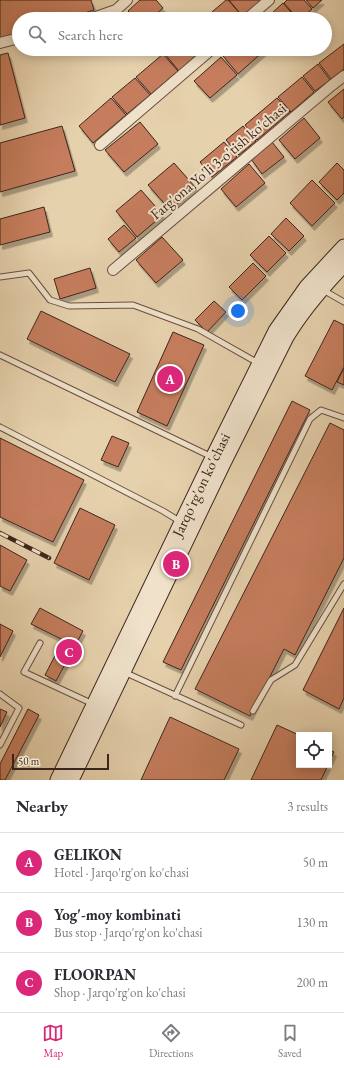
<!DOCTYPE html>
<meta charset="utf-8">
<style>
body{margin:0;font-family:"EB Garamond",serif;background:#f7f7f7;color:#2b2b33}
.controls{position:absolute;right:12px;bottom:12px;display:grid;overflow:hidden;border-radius:0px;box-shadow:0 2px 10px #0003}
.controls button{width:36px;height:36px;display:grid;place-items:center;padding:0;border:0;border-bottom:1px solid #e1e1e2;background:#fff;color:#2b2b33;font:20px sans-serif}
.scale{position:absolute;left:12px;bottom:10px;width:97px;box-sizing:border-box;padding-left:4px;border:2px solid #3d251d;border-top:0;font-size:11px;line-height:14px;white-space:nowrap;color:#3d251d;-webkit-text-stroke:3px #efe1ca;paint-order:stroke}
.you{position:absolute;left:238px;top:311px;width:14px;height:14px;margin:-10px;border:3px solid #fff;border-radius:50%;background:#1a73e8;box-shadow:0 0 0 6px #1a73e833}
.badge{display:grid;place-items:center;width:26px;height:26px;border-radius:50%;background:#db2777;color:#fff;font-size:13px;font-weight:700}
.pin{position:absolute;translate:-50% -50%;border:2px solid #fff;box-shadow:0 1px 4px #0006}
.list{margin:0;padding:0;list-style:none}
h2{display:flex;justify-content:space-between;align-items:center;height:52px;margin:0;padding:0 16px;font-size:17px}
h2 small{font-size:13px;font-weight:400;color:#7c7c81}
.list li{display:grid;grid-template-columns:26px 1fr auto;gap:12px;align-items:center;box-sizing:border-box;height:60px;padding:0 16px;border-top:1px solid #e1e1e2}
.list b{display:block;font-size:15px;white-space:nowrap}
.list p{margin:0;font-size:13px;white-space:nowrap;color:#7c7c81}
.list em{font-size:13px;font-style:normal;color:#7c7c81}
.icon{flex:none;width:22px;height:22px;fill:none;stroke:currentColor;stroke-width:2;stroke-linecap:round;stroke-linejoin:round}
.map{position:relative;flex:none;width:344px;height:780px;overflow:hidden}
.search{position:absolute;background:#fff;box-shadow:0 2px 10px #0003;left:12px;right:12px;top:12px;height:44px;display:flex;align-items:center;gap:10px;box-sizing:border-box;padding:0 14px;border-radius:22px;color:#7c7c81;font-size:15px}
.sheet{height:232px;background:#fff}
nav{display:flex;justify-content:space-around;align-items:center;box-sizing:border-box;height:56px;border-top:1px solid #e1e1e2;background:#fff;font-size:11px;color:#7c7c81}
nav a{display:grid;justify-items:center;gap:2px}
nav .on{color:#db2777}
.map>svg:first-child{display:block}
.building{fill:#c57d5d;stroke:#3d251d;filter:url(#shadow)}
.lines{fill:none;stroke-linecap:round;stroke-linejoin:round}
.service-casing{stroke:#675041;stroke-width:7}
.minor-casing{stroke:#675041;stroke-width:12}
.secondary-casing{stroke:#3d251d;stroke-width:17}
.service{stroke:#efe1ca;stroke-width:5}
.minor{stroke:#efe1ca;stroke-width:10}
.secondary{stroke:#efe1ca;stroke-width:15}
.rail-casing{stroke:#3d251d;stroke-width:4.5}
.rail{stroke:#efe1ca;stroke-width:3;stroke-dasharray:9;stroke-linecap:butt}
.labels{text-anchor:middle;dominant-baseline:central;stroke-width:4;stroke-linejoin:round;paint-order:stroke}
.street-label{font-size:15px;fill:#3d251d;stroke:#efe1ca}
</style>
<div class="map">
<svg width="344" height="780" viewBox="0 0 344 780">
<defs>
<filter id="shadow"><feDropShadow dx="2.5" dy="4.5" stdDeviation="0" flood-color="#0004"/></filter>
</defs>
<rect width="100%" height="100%" fill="#e6d1ad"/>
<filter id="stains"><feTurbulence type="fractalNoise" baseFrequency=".005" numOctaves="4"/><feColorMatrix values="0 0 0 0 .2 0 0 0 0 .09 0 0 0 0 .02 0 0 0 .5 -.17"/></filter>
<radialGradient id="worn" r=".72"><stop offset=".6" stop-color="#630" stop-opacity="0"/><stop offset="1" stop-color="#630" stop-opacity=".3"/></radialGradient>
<path class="building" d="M0,0H91L94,10L65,19H19V33L0,38Z
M140,0H156L163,8L151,19H136L128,11Z
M226,0H228L243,17L241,19H218L212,12Z
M229,0H262L243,17Z
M287,0H304L312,9L300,19H298L284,3Z
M306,0H322L313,8Z
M283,3L297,19H276L271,14Z
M127,12L134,19H119Z
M209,14L213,19H204Z
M270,15L273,19H265Z
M344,44V69L331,79L319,63Z
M170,49H200L201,51L179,71L164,53Z
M231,49H266L238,74L223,56Z
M8,53L25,118L0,125V55Z
M163,54L178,71L151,94L136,77Z
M221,57L237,75L210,98L194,81Z
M318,64L330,80L315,91L303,76Z
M302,77L314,92L291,112L278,97Z
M135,78L150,95L127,114L112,97Z
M344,89V117L342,119L328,102Z
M111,98L126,115L93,143L79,126Z
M277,98L290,112L257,140L245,125Z
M304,118L320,138L295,159L279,140Z
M140,122L158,144L124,172L105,150Z
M62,126L75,171L0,192V143Z
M243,126L256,141L239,155L226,140Z
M224,142L237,157L212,177L200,162Z
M272,142L284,157L262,174L251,159Z
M174,163L196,188L170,210L148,185Z
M337,163L344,170V193L337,200L319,182Z
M249,164L265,183L236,207L221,189Z
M312,180L335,203L312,226L290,203Z
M141,190L163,215L137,237L116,211Z
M44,207L50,232L0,245V219Z
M286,218L304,236L289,251L271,234Z
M124,225L136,238L119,252L108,239Z
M269,236L286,253L267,272L250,255Z
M162,237L183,260L156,283L136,260Z
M253,263L266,276L242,300L229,287Z
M90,268L96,288L60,299L54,279Z
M214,301L226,312L207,332L195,320Z
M41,311L130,354L115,382L27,339Z
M334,320L344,325V367L332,390L305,376Z
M173,332L204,345L167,426L137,412Z
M344,368V385L337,382Z
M292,401L310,410L181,670L163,662Z
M330,423L344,430V558L295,655L284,649L250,716L195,689Z
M112,436L129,443L118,467L101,460Z
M0,438L84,480L53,542L0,517Z
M80,508L115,525L89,580L54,563Z
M0,545L27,560L10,591L0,586Z
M40,608L83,631L56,681L45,675L63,640L31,624Z
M344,608V698L339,709L303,690Z
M0,624L13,631L0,657Z
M0,709L7,712L0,727Z
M28,709L39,715L5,780H0V764Z
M170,717L239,749L224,780H141Z
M277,725L299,735V765H328L321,780H251Z
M329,749L334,752L329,762Z"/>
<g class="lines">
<g class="service-casing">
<path id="service" d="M0,277L29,273L50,300L69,306L133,305L198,329L258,363
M323,290L344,302
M0,355L212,457
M0,427L163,511L181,522
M40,643L24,672L93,704
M124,672L241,725
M0,694L19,708L0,745
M175,696L310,419L321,410L344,418
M253,711L271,680L295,665L344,584"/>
</g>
<g class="minor-casing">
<path id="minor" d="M90,19L116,10L127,0
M247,19L269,0
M0,43L19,38
M100,145L212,49
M113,270L331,86L344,76"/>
</g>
<g class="secondary-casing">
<g id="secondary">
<path id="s1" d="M58,780L213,458L276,331L307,287L344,247"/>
<path d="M71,780L223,463L286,337C302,310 322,287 344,264"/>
</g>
</g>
<use href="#service" class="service"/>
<use href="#minor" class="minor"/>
<use href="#secondary" class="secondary"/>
<g class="rail-casing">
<path id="rail" d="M0,533L49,558"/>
</g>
<use href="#rail" class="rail"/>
</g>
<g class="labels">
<g class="street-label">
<text transform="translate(218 161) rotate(-40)">Farg'ona Yo'li 3-o'tish ko'chasi</text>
<text stroke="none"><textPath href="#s1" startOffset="328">Jarqo'rg'on ko'chasi</textPath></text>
</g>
</g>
<rect width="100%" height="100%" filter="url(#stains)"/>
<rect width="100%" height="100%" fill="url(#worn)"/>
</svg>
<div class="controls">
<button><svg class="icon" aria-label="locate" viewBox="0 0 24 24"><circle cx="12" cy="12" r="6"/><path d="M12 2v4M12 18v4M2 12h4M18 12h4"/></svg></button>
</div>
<div class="scale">50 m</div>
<div class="you"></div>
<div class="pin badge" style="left:170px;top:379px">A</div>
<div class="pin badge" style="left:176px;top:564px">B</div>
<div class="pin badge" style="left:69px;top:652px">C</div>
<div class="search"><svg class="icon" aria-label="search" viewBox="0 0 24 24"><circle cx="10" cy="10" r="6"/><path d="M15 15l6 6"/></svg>Search here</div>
</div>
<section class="sheet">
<h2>Nearby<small>3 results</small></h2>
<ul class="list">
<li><span class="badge">A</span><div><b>GELIKON</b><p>Hotel · Jarqo'rg'on ko'chasi</p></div><em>50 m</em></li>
<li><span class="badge">B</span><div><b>Yog'-moy kombinati</b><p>Bus stop · Jarqo'rg'on ko'chasi</p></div><em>130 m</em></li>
<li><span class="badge">C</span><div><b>FLOORPAN</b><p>Shop · Jarqo'rg'on ko'chasi</p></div><em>200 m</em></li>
</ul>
</section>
<nav>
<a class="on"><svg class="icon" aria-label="map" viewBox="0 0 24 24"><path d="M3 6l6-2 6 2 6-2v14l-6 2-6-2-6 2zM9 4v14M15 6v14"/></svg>Map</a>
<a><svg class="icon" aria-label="directions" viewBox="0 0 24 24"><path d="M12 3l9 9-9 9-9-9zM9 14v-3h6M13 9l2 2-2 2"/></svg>Directions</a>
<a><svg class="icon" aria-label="saved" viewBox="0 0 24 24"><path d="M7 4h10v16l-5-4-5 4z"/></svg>Saved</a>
</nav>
